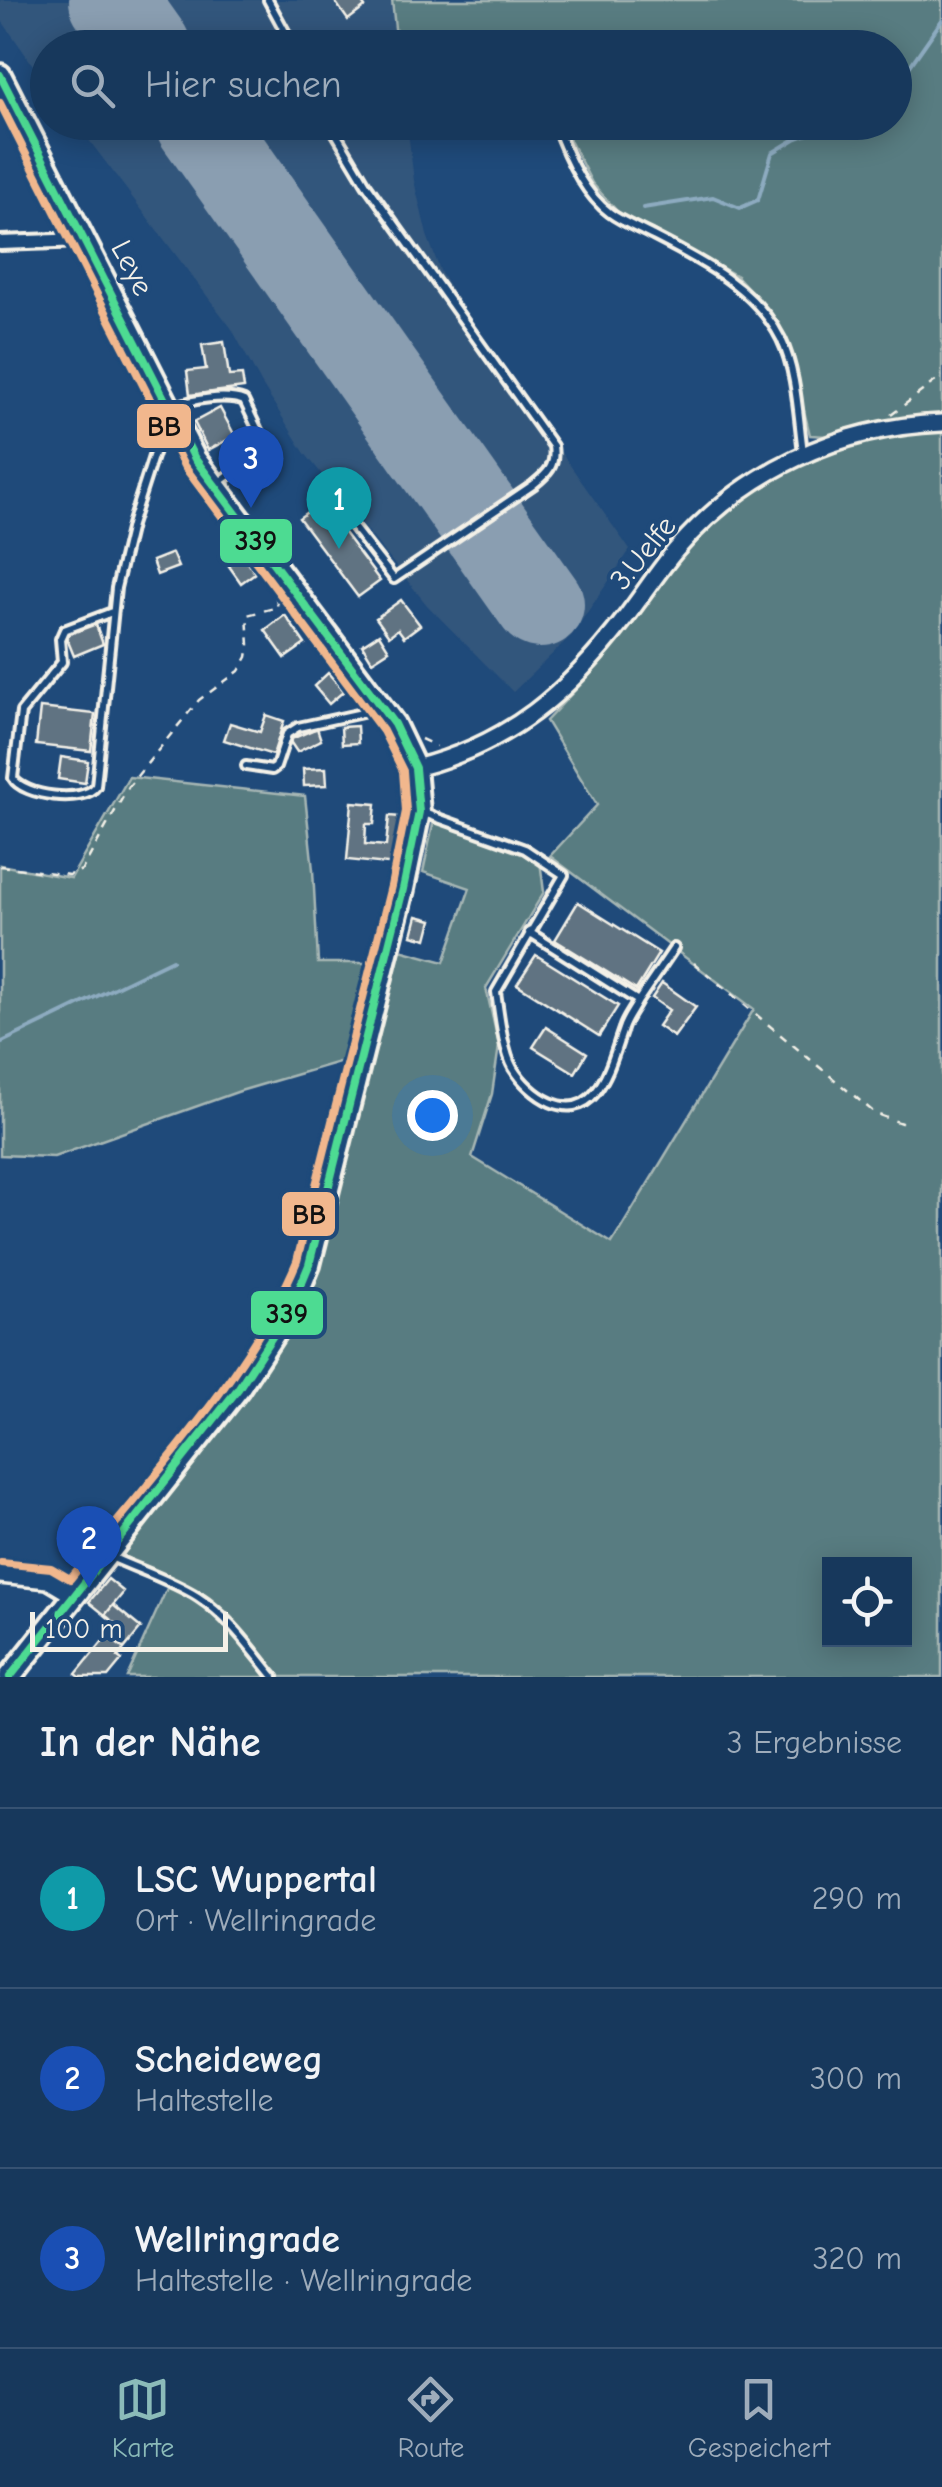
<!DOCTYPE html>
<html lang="de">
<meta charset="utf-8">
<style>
body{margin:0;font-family:"Comic Neue",sans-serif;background:#244365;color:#f1f3f6}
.controls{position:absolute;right:30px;bottom:30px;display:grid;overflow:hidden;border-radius:0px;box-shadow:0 5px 25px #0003}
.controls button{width:90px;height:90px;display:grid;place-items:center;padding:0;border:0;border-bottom:2px solid #365272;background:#17385c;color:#f1f3f6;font:50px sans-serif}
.scale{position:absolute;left:30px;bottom:25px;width:198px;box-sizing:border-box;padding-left:10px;border:5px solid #f4f1e8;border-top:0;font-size:28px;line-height:35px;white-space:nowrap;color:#f4f1e8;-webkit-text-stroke:8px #1f4a7a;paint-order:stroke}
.you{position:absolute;left:432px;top:1115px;width:35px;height:35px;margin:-25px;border:8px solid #fff;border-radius:50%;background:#1a73e8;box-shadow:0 0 0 15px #1a73e833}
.badge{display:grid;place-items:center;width:65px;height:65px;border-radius:50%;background:#8bbbb9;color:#fff;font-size:32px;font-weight:700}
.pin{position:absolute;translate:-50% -82px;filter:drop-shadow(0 2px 5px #0008)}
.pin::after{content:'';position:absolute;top:52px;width:35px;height:30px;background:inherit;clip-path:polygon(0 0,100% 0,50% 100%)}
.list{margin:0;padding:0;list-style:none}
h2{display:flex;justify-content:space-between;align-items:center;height:130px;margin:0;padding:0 40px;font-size:42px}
h2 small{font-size:32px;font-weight:400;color:#9eacbb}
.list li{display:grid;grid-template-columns:65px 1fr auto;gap:30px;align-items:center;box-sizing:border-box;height:180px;padding:0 40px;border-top:2px solid #365272}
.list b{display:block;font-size:38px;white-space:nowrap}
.list p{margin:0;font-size:32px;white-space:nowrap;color:#9eacbb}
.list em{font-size:32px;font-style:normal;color:#9eacbb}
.icon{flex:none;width:55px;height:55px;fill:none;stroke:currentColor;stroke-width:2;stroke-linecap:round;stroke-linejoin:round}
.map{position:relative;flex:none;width:942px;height:1677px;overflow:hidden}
.search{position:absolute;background:#17385c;box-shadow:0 5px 25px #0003;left:30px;right:30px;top:30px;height:110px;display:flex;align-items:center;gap:25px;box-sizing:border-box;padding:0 35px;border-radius:55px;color:#9eacbb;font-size:38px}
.sheet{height:670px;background:#17385c}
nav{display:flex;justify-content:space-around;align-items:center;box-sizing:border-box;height:140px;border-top:2px solid #365272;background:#17385c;font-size:28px;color:#9eacbb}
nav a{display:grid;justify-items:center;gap:5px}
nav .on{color:#8bbbb9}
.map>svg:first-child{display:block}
.built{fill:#33567c}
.green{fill:#587c81;stroke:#a6b6b4;stroke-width:2.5;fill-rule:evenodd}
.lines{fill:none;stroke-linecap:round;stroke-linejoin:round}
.stream{stroke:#8dabc0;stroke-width:4}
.runway{stroke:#8a9eb1;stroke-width:88}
.building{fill:#617382;stroke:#f4f1e8;stroke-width:2.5}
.service-casing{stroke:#f4f1e8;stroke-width:14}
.minor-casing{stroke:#f4f1e8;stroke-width:20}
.tertiary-casing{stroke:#f4f1e8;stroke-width:22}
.primary-casing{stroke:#f4f1e8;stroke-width:28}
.path{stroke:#f4f1e8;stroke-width:2.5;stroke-dasharray:8 8;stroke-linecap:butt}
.service{stroke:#1f4a7a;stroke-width:6}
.minor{stroke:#1f4a7a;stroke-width:12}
.tertiary{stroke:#1f4a7a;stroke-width:15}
.primary{stroke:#1f4a7a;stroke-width:20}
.bus-1-casing{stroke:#1f4a7a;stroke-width:15}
.bus-2-casing{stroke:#1f4a7a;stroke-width:15}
.bus-1{stroke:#4ddb92;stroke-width:8}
.bus-2{stroke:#f1b78d;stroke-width:8}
.labels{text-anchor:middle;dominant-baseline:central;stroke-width:8;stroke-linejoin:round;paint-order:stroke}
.street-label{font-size:30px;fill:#f4f1e8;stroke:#1f4a7a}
.line-badge{stroke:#1f4a7a;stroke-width:4}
.pale-badge-label{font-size:28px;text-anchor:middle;font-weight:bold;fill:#111}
</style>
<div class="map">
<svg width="942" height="1677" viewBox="0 0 942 1677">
<rect width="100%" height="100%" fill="#1f4a7a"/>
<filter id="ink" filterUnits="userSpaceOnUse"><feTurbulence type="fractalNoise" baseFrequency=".01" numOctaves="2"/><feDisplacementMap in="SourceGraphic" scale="20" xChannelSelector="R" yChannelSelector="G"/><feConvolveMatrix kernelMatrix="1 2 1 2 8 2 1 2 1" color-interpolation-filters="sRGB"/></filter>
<g filter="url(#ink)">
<path class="built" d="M0,0H392L397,47L48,48L47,85L0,18Z
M76,123H407L414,181L427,235L441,273L480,338L630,550L571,636L513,692L427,605L304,452L261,383L232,329Z"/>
<path class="green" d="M392,0H942V417L893,421L827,436L810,435L787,342L770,312L737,276L617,211L592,183L561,123L894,122V48L397,47Z
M925,430L942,431V1677H279L227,1617L189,1589L118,1553L295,1308L393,948L444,962L470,888L423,872L434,820L524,851L540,861L544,892L486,988L499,1046L492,1094L472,1157L612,1243L754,1009L550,856L597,805L546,721L599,665L682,557L717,520L757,489L826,451L875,438ZM830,1564H904V1640H830Z
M129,777L305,796L313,870L318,963H379L356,1057L240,1091L54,1157L0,1155V865L71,878Z
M168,1586C212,1604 240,1641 270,1677H127Z"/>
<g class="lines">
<path class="stream" d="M894,81L905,73L942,20
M643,208L713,197L740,208L758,200L772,153L795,139L840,122
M0,1043L172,960"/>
<path class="runway" d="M113,0L147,48
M199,122L540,604"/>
</g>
<path class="building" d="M334,0H360L365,7L348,20Z
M224,342L229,376L242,375L244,388L190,395L187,371L206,369L202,345Z
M220,408L235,436L208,450L194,422Z
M321,502L380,581L358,597L299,518Z
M172,553L178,567L157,575L152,561Z
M243,556L255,573L241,583L229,566Z
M401,600L420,625L404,637L398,629L389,636L376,618Z
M285,615L305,644L285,658L265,630Z
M95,622L103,644L74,656L65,634Z
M379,634L389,650L372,661L362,645Z
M328,673L344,691L329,704L314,686Z
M40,708L95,714L91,751L36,745Z
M266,715L284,721L273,755L224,740L230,723L260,732Z
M357,726L358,743L342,744L341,727Z
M317,728L321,740L297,752L289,740Z
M61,757L88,761L85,783L58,779Z
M326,768L327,785L304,786L303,769Z
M352,802L376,804L374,824H366L365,844L386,846L389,816L401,817L397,865L347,860Z
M578,902L659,953L636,990L555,940Z
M417,916L432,920L427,939L412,935Z
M536,955L618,1006L599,1036L517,984Z
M662,983L696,1007L674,1037L658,1026L669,1010L652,998Z
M546,1027L587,1053L575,1073L533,1047Z
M108,1579L124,1592L105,1615L89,1602Z
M113,1605L141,1628L124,1649L107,1635L116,1624L105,1615Z
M107,1636L124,1649L118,1657L122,1660L108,1677H80L76,1674Z"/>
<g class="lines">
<g class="service-casing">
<path id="service" d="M268,0L294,48
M329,122L366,184L553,446C556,466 548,473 533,485L394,579L332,500
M555,122C566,154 583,193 610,213C622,222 638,228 651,235C700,260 755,287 781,339C797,372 798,416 803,452
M174,407C191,399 227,394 244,401L265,445L263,450L218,483
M112,612L64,630L60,639L62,662L21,712L13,778C23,796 84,804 96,786L116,588L131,525L166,416
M246,766L272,770L276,767L287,734L298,727L376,710
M421,812L525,849L564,875L496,992C499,1012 503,1051 513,1068C529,1095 570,1124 595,1093C610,1074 615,1051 623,1029C626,1019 633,1011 638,1001L529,932
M638,1001L674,948
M111,1557C139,1570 171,1580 198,1597C229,1617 251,1649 274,1677"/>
</g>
<g class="minor-casing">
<path id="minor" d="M0,243L84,240"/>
</g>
<g class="tertiary-casing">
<path id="tertiary" d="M415,768C510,744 568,693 626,617C643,595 658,571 676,550C744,471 839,427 942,423
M0,1575L48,1580L73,1595"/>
</g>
<g class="primary-casing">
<path id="primary" d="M0,75L195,459L394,724L415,768L419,812L403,889L309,1265L292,1306L238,1389L10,1677"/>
</g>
<path class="path" d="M891,415L942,376
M421,739L436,746
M0,866L69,875L82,870L129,786L199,700L239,671L247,657L249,645L247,615L278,607L275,595
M694,963L876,1114L904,1124"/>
<use href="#service" class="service"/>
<use href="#minor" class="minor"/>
<use href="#tertiary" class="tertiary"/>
<use href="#primary" class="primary"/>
<g class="bus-1-casing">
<path id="bus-1" d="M0,75L195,459L394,724L415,768L419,812L403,889L309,1265L292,1306L238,1389L10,1677"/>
</g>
<g class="bus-2-casing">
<path id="bus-2" d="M0,103L184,466L383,731L403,771L406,811L391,886L297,1261C250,1374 147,1483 70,1579L51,1568L1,1563"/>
</g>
<use href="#bus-1" class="bus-1"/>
<use href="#bus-2" class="bus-2"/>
</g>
</g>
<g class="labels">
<g class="street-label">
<text transform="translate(132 268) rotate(63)">Leye</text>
<text transform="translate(643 553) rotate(-51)">3.Uelfe</text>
</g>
</g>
<g class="line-badge">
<rect x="135" y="402" width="58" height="48" rx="10" fill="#f1b78d"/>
<rect x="218" y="517" width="76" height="48" rx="10" fill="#4ddb92"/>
<rect x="280" y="1190" width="57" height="48" rx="10" fill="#f1b78d"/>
<rect x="249" y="1289" width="76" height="48" rx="10" fill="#4ddb92"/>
</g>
<g class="pale-badge-label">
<text x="164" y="436">BB</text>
<text x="256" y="550">339</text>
<text x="309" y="1224">BB</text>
<text x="287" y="1323">339</text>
</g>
</svg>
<div class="controls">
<button><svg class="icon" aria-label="locate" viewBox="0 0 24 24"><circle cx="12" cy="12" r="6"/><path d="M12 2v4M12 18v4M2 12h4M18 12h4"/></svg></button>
</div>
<div class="scale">100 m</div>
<div class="you"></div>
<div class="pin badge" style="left:339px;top:549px;background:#0f9aa8">1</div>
<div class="pin badge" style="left:89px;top:1588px;background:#1a4fb4">2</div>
<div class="pin badge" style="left:251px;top:508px;background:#1a4fb4">3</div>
<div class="search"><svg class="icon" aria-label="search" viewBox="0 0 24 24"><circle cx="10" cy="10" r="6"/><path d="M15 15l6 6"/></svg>Hier suchen</div>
</div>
<section class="sheet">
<h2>In der Nähe<small>3 Ergebnisse</small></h2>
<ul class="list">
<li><span class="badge" style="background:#0f9aa8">1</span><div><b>LSC Wuppertal</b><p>Ort · Wellringrade</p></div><em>290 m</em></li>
<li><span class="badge" style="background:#1a4fb4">2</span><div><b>Scheideweg</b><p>Haltestelle</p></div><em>300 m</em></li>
<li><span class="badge" style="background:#1a4fb4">3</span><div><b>Wellringrade</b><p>Haltestelle · Wellringrade</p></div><em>320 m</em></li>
</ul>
</section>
<nav>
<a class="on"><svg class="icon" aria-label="map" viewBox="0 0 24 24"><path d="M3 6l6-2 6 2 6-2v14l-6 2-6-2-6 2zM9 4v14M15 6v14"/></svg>Karte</a>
<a><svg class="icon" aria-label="directions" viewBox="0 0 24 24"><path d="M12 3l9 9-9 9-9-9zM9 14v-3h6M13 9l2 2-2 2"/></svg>Route</a>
<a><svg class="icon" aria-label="saved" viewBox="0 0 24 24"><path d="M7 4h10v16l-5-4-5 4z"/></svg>Gespeichert</a>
</nav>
